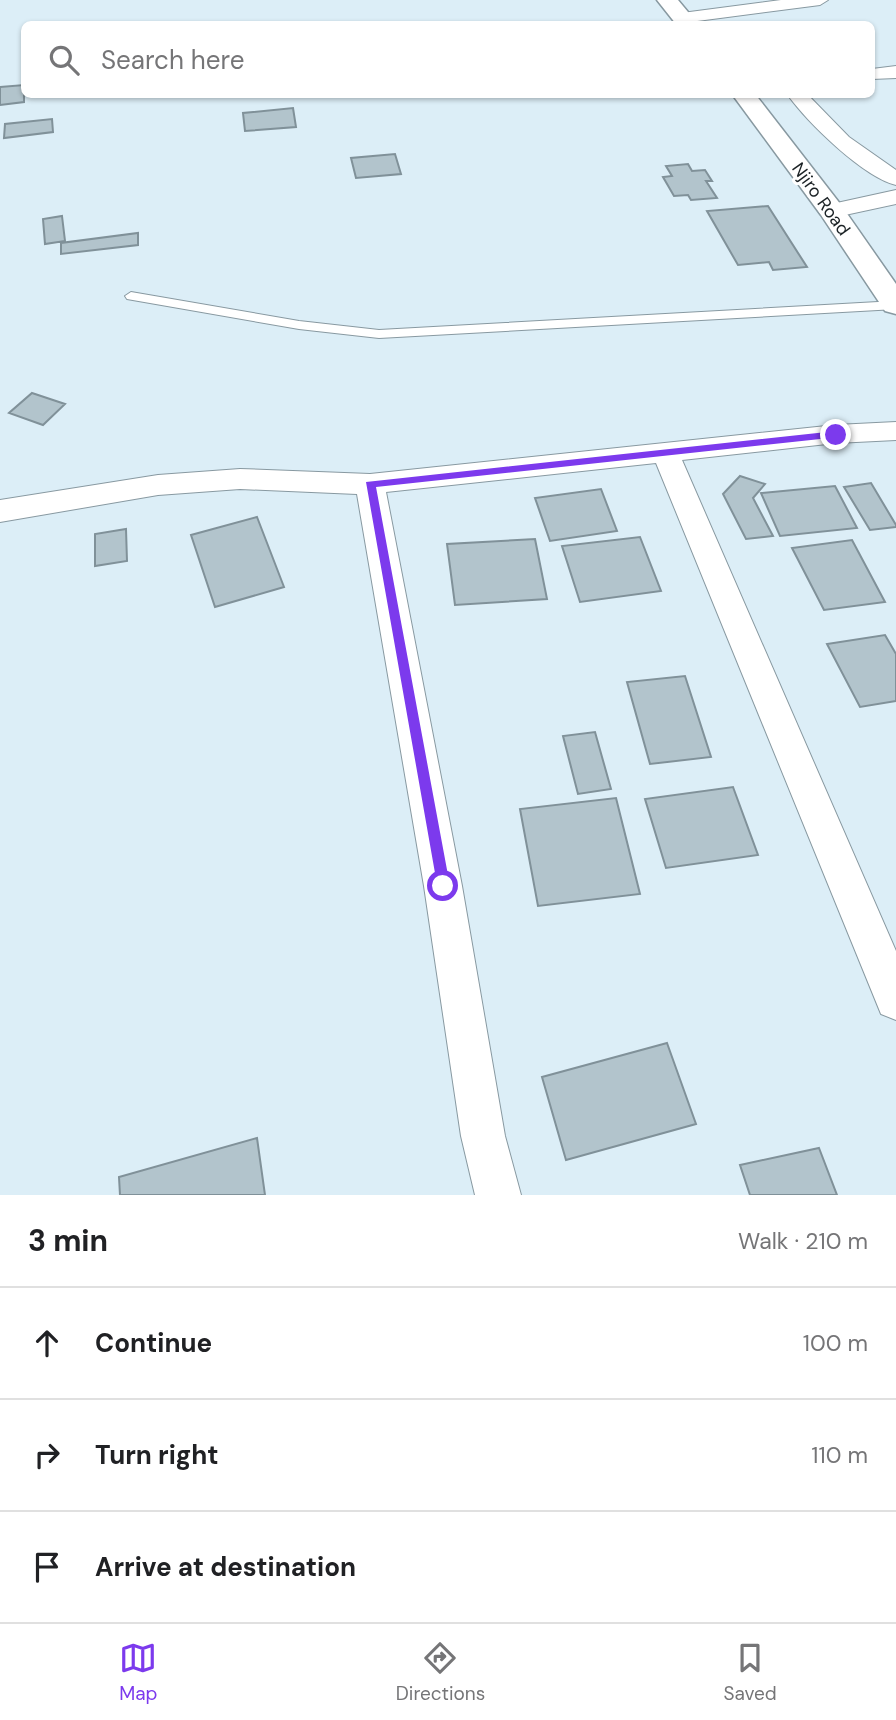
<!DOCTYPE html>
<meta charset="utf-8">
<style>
body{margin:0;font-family:"DM Sans",sans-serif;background:#f6f6f6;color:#202124}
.stop{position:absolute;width:21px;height:21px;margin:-16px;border:5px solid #7c3aed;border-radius:50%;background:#fff}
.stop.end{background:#7c3aed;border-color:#fff;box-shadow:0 2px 7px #0008}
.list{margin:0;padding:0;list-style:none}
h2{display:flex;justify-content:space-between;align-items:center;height:91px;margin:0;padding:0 28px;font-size:30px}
h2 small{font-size:23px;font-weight:400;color:#757577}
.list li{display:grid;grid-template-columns:46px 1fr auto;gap:21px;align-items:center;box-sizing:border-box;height:112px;padding:0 28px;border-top:2px solid #e0e0e0}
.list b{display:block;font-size:26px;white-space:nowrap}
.list em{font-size:23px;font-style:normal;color:#757577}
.icon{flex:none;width:38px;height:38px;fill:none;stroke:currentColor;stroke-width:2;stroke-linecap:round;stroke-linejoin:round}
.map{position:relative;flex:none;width:896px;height:1195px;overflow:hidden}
.search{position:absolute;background:#fff;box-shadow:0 2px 5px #0004;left:21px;right:21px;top:21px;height:77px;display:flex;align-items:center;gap:18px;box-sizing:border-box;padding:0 24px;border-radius:10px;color:#757577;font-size:26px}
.sheet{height:427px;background:#fff}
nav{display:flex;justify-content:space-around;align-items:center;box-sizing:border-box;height:98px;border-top:2px solid #e0e0e0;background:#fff;font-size:19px;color:#757577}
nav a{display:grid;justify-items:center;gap:4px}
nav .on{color:#7c3aed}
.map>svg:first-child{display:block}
.building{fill:#b2c4cc;stroke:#809199;stroke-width:2}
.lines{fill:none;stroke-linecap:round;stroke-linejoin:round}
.lane-casing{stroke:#8899a1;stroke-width:2}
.street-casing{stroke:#8899a1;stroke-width:2}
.secondary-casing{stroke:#8899a1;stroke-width:3}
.lane{fill:#fff;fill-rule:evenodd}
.street{fill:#fff;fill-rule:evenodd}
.secondary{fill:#fff;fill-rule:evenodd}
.route{fill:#7c3aed}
.labels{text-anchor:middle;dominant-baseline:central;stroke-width:6;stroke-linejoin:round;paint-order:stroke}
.far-street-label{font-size:18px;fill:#1b2225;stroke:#fff}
</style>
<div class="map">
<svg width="896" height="1195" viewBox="0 0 896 1195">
<rect width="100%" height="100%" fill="#dceef7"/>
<path class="building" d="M24,85V102L0,105V87Z
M293,108L296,127L245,131L243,113Z
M52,119L53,132L4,138L5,124Z
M395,154L401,174L356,178L351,158Z
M688,164L692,171L705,170L712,181H706L717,198L691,200L688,195L674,196L663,177L672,176L666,166Z
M768,206L807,267L773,270L769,262L738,265L707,211Z
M62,216L65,241L45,244L43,219Z
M138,233V245L61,254V243Z
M32,393L65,404L43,425L9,413Z
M740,476L765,484L753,498L773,536L746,539L723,494Z
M871,483L896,525V527L870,530L844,487Z
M835,486L857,528L780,536L761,493Z
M601,489L617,531L550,541L535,498Z
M257,517L284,587L215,607L191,535Z
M126,529L127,561L95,566V534Z
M640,537L661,591L580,602L562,546Z
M535,539L547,599L455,605L447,544Z
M852,540L885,602L824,610L792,548Z
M885,635L896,654V701L860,707L827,644Z
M685,676L711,757L650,764L627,682Z
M595,732L611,789L578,794L563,736Z
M733,787L758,855L666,868L645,799Z
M616,798L640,894L538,906L520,809Z
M667,1043L696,1124L566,1160L542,1077Z
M257,1138L265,1195H120L119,1177Z
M819,1148L837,1195H750L740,1165Z"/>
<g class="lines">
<g class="lane-casing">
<path id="lane" d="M131,292L299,321L379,330L896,301V309L379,338L299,329L127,299L125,296Z"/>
</g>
<g class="street-casing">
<path id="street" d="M781,0H828L820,5L682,23L673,18L682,13Z
M896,66V78L872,79V69Z
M787,94H807L849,137L896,170V185C863,177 807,122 787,94Z
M896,190V204L831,218L823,216L820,211L823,206Z
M896,422V440L836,443L682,460L896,951V1020L881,1014L656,463L386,492L462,886L505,1136L521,1195H475L461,1136L424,886L357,494L240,489L158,495L0,522V500L158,475L240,469L370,474L836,425Z"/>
</g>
<g class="secondary-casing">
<path id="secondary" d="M657,0H678L698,24H676Z
M732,94H755L841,205L896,284V314L885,311L821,215Z"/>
</g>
<use href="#lane" class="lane"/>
<use href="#street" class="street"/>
<use href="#secondary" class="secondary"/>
</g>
<path class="route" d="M836,431L841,435L839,437L376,487L450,886L447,890H438L366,482Z"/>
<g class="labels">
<g class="far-street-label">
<text transform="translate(821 199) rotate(54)">Njiro Road</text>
</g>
</g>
</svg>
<div class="stop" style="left:443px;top:886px"></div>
<div class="stop end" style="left:836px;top:435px"></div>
<div class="search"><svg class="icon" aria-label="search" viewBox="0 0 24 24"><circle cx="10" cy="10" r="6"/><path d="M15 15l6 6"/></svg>Search here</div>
</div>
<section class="sheet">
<h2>3 min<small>Walk · 210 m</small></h2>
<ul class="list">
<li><svg class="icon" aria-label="ahead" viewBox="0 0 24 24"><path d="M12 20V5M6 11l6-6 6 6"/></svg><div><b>Continue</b></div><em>100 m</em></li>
<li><svg class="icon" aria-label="right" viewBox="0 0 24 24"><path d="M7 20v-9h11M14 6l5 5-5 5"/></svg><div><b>Turn right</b></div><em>110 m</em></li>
<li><svg class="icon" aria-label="arrive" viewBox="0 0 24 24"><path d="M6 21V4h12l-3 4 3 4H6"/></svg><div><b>Arrive at destination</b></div></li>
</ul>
</section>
<nav>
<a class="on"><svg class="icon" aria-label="map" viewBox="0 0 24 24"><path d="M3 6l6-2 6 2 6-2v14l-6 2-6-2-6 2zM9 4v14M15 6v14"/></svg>Map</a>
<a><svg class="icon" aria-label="directions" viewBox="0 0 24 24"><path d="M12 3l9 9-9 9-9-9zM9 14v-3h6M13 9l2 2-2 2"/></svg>Directions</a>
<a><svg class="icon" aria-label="saved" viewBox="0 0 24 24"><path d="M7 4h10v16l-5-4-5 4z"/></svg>Saved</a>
</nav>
